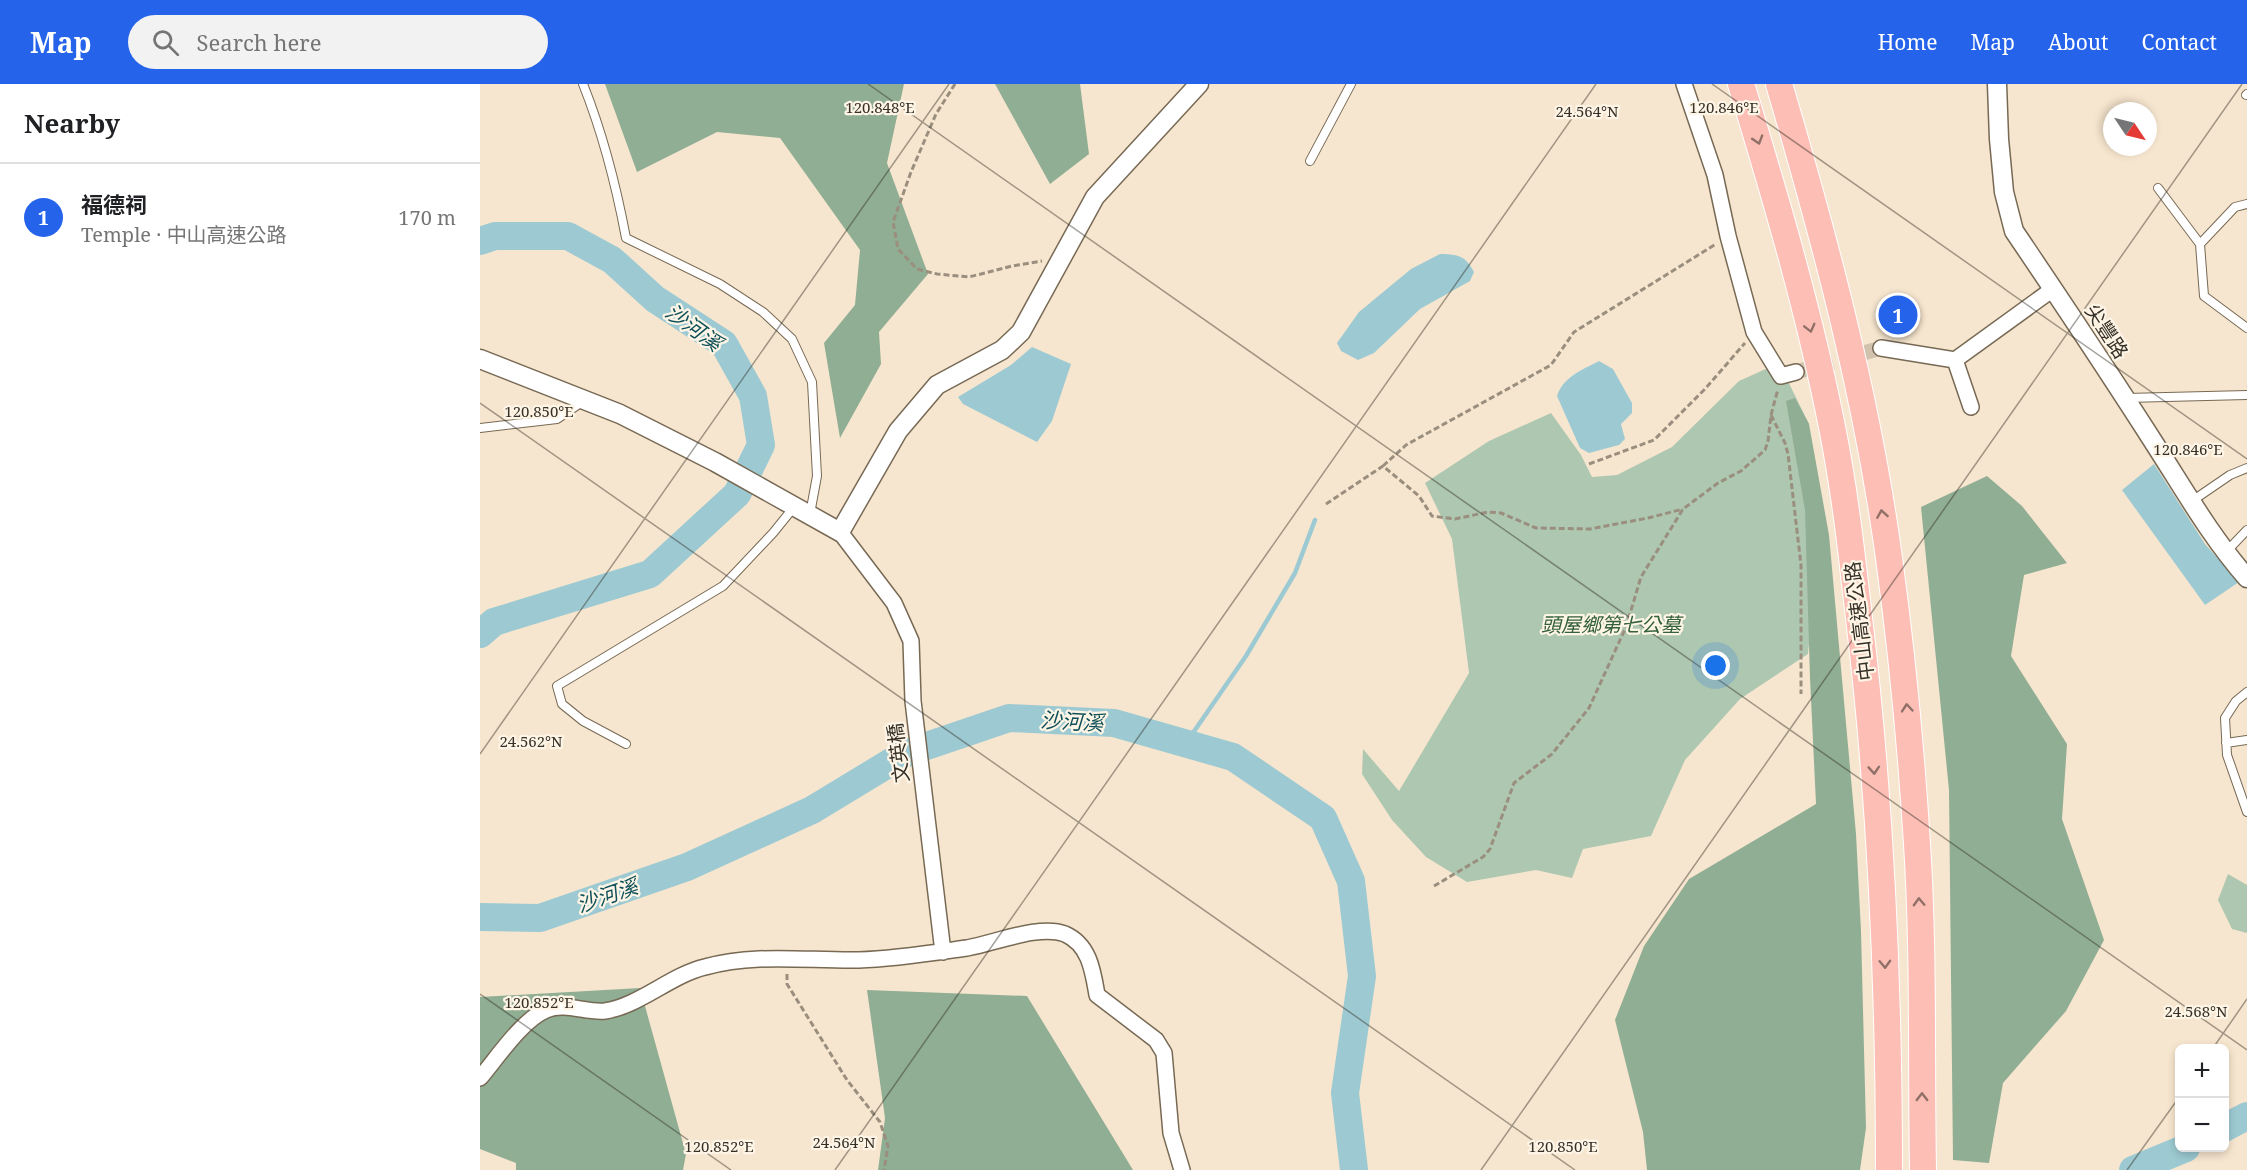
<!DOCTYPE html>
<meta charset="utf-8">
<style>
body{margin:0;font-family:"Noto Serif","Noto Sans TC",serif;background:#f2f2f2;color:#202124}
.controls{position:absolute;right:18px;bottom:18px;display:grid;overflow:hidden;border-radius:9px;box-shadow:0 3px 9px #0003}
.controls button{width:54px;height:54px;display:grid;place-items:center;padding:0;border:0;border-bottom:2px solid #e0e0e0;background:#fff;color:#202124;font:30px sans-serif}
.compass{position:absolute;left:1623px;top:18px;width:54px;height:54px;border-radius:50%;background:#fff;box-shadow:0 3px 9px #0003;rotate:125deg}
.you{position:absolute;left:1236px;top:582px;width:21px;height:21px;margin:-15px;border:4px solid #fff;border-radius:50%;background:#1a73e8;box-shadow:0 0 0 9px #1a73e833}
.badge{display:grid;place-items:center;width:39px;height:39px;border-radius:50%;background:#2563eb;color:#fff;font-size:20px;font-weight:700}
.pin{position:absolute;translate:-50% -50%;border:3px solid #fff;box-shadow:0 2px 6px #0006}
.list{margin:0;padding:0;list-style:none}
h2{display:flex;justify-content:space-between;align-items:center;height:78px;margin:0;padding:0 24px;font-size:26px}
h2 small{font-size:20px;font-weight:400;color:#757577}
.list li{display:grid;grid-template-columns:39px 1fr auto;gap:18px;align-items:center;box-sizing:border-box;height:108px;padding:0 24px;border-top:2px solid #e0e0e0}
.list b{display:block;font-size:22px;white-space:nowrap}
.list p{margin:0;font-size:20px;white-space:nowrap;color:#757577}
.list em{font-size:20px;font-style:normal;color:#757577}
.icon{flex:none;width:33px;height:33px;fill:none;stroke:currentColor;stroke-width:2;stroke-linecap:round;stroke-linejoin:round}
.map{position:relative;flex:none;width:1767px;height:1086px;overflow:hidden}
header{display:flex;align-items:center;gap:36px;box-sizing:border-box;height:84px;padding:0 30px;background:#2563eb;color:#fff}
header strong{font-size:28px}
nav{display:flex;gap:33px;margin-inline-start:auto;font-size:21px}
.search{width:420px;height:54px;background:#f2f2f2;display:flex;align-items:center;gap:15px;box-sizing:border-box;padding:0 21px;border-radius:33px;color:#757577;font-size:22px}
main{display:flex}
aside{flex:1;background:#fff}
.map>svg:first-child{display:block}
.green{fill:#aec7b1}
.forest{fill:#90ae94}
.water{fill:#9dcad2}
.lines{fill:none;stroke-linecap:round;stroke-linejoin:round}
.stream{stroke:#9dcad2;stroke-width:4.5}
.river{stroke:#9dcad2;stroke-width:28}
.minor-tunnel{stroke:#d0c2ad;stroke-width:15;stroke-dasharray:15 8;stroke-linecap:butt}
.service-casing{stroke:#776954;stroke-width:10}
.minor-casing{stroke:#776954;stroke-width:18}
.tertiary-casing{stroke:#776954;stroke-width:21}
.motorway-casing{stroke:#fff;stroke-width:28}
.path{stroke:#9a8f7e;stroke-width:3;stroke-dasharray:6 3;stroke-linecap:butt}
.service{stroke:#fff;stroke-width:8}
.minor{stroke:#fff;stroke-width:15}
.tertiary{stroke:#fff;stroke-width:18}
.motorway{stroke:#fdbeb5;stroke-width:26}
.oneway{stroke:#907067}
.ticks{fill:none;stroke:#363027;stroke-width:1.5;stroke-opacity:0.45}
.labels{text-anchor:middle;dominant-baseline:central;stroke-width:4.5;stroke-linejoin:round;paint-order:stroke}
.street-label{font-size:20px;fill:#363027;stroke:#fef5e6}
.park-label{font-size:20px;font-style:italic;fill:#33613b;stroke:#fef5e6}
.water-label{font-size:21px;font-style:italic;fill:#0e5059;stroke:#fef5e6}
.ticks-label{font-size:15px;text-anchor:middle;fill:#363027;stroke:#fef5e6;stroke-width:4.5;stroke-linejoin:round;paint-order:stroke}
</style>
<header>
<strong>Map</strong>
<div class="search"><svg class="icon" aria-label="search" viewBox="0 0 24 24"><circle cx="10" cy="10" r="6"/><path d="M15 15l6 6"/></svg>Search here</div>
<nav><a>Home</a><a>Map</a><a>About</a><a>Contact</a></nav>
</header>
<main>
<aside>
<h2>Nearby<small></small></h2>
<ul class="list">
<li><span class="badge">1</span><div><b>福德祠</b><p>Temple · 中山高速公路</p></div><em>170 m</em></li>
</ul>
</aside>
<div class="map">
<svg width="1767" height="1086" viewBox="0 0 1767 1086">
<rect width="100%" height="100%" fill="#f7e6cf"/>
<path class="green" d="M1299,279L1329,340L1333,518L1328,570L1260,615L1205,676L1171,752L1103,765L1092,794L1056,786L987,798L946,773L912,736L882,690L883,665L919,707L989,589L972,455L945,399L1009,357L1071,329L1101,371L1112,393L1137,391L1192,363L1259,297Z
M1748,790L1767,801V849L1752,845L1738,816Z"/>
<path class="forest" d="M125,0H424L407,79L448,190L399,248L401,280L360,354L344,259L375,221L380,166L300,54L237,48L157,88Z
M515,0H600L609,70L570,100Z
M1315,314L1329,340L1349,451L1376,750L1381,847L1386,1044L1380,1086H1167L1163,1048L1135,936L1164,862L1209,795L1336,720L1330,594L1325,426L1306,317Z
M1507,392L1542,422L1587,479L1544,491L1531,572L1587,660L1582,735L1624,856L1586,927L1523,999L1509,1079L1473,1076L1469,706L1441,423Z
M160,904L206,1070L203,1086H36V1079L0,1065V913Z
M387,906L547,912L653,1086H398L405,1034Z"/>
<path class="water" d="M960,170C978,170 986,172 994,188L990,197L940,225L894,269L878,276L861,267L857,259L879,228L931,185Z
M552,263L591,280L572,337L557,358L483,320L478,313L531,281Z
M1119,277L1133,285L1152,319V329L1141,340L1145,355L1139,361L1109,369L1100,364L1077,312C1083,293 1102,286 1119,277Z
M1674,380L1725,460L1759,498L1725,521L1642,406Z"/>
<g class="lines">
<path class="stream" d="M706,659L766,572L815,489L835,436"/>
<path class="river" d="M0,157L15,152H88L132,176L175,215L244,260L273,312L281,361L257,410L170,490L14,538L0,550
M0,833L60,834L207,783L332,726L426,669L529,634L634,639L753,673L843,734L871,797L882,892L865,1009L874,1086
M1744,1044L1767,1032
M1653,1086L1706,1064"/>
<path class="minor-tunnel" d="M1316,288L1401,264"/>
<g class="service-casing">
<path id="service" d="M103,0C123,50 136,101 146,154L240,200L283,228L312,255L332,298L337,392L330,430
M1766,11L1767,10
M830,77L871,0
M1678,104L1720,160L1724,212L1767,244
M1720,160L1755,123L1767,120
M1646,314L1767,311
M0,344L77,335L102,318
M1712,417L1750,391L1767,384
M1745,469L1767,446
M1767,608L1756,617L1745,634L1747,671L1767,728
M1746,659L1767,656
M146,660L103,637L82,620L77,602L243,502L293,449L314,423"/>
</g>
<g class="minor-casing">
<path id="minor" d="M1204,0L1235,91L1248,152L1274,248L1301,292L1316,288
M1401,264L1475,276L1573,205
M1475,276L1491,323
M360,448L414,519L431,557L433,617L463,868
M0,994C17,974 42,936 66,926C85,918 106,929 125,927C159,922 191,891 225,883C276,869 327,877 379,876C415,875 452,869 487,864C515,859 560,840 585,850C610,861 613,888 617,911L676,956L684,969L691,1049L702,1086"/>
</g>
<g class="tertiary-casing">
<path id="tertiary" d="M1517,0L1519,55L1524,108L1534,147C1582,218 1630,290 1676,362C1705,407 1731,453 1767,494
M0,275L140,330L235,378L360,448L418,347L457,301L522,266L541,248L615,113L719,0"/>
</g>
<g class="motorway-casing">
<path id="motorway" d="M1261,0C1296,115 1330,230 1353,348C1365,409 1372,472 1379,534C1401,717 1409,902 1409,1086
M1299,0C1345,156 1387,312 1409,474C1422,569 1431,664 1437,760C1444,868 1441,977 1443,1086"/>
</g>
<path class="path" d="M475,0L456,30L431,88L413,138L418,165L437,185L457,190L489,193L532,182L562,177
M1291,331L1305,359L1308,370L1321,481V610
M1109,380L1174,356L1225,305L1265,259
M903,382L926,361L1071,281L1094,248L1236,160
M846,420L903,382L939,412L952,432L975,435L1008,428L1021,429L1056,444L1110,445L1168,434L1203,425
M954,802L1003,773L1010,765L1034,699L1072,670L1109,624L1146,543L1161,493L1203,425L1238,399L1261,387L1285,366L1288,357L1291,331L1298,305
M307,890V900L367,996L400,1038L408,1062L404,1086"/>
<use href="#service" class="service"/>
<use href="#minor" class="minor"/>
<use href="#tertiary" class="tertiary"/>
<use href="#motorway" class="motorway"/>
</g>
<defs><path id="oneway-chevron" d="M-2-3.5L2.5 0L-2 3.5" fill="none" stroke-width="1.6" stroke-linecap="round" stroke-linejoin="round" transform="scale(1.5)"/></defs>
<g class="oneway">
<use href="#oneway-chevron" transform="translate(1278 56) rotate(73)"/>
<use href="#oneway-chevron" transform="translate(1330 244) rotate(76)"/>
<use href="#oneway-chevron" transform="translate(1402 430) rotate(-99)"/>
<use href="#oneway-chevron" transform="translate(1427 624) rotate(-95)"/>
<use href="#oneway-chevron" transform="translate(1394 686) rotate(86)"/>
<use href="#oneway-chevron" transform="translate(1439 818) rotate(-92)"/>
<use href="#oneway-chevron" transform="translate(1405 880) rotate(88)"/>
<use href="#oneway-chevron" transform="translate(1442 1013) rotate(-90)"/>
</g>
<path class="ticks" d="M388,0L1767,966M1232,0L1767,375M0,319L1095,1086M0,670L469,0M0,910L251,1086M1733,964L1767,915M355,1086L1116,0M1001,1086L1762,0M1647,1086L1700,1012"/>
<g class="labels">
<g class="street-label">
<text transform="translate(1627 247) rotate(57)">尖豐路</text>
<text transform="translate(1379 537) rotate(-97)">中山高速公路</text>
<text transform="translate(418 669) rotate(-97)">文英橋</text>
</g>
<g class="park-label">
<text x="1131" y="540">頭屋鄉第七公墓</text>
</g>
<g class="water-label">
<text transform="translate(214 243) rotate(36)">沙河溪</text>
<text transform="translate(592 637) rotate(3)">沙河溪</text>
<text transform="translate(127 811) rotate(-19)">沙河溪</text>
</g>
</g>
<g class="ticks-label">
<text x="1244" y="29">120.846°E</text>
<text x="400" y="29">120.848°E</text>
<text x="1107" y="33">24.564°N</text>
<text x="59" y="333">120.850°E</text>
<text x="1708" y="371">120.846°E</text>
<text x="51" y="663">24.562°N</text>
<text x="59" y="924">120.852°E</text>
<text x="1716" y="933">24.568°N</text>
<text x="364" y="1064">24.564°N</text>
<text x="239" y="1068">120.852°E</text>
<text x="1083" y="1068">120.850°E</text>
</g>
</svg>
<div class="controls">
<button>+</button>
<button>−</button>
</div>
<svg class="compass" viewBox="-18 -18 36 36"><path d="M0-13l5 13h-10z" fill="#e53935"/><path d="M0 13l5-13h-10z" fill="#757577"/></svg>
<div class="you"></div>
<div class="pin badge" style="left:1418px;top:231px">1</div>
</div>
</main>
